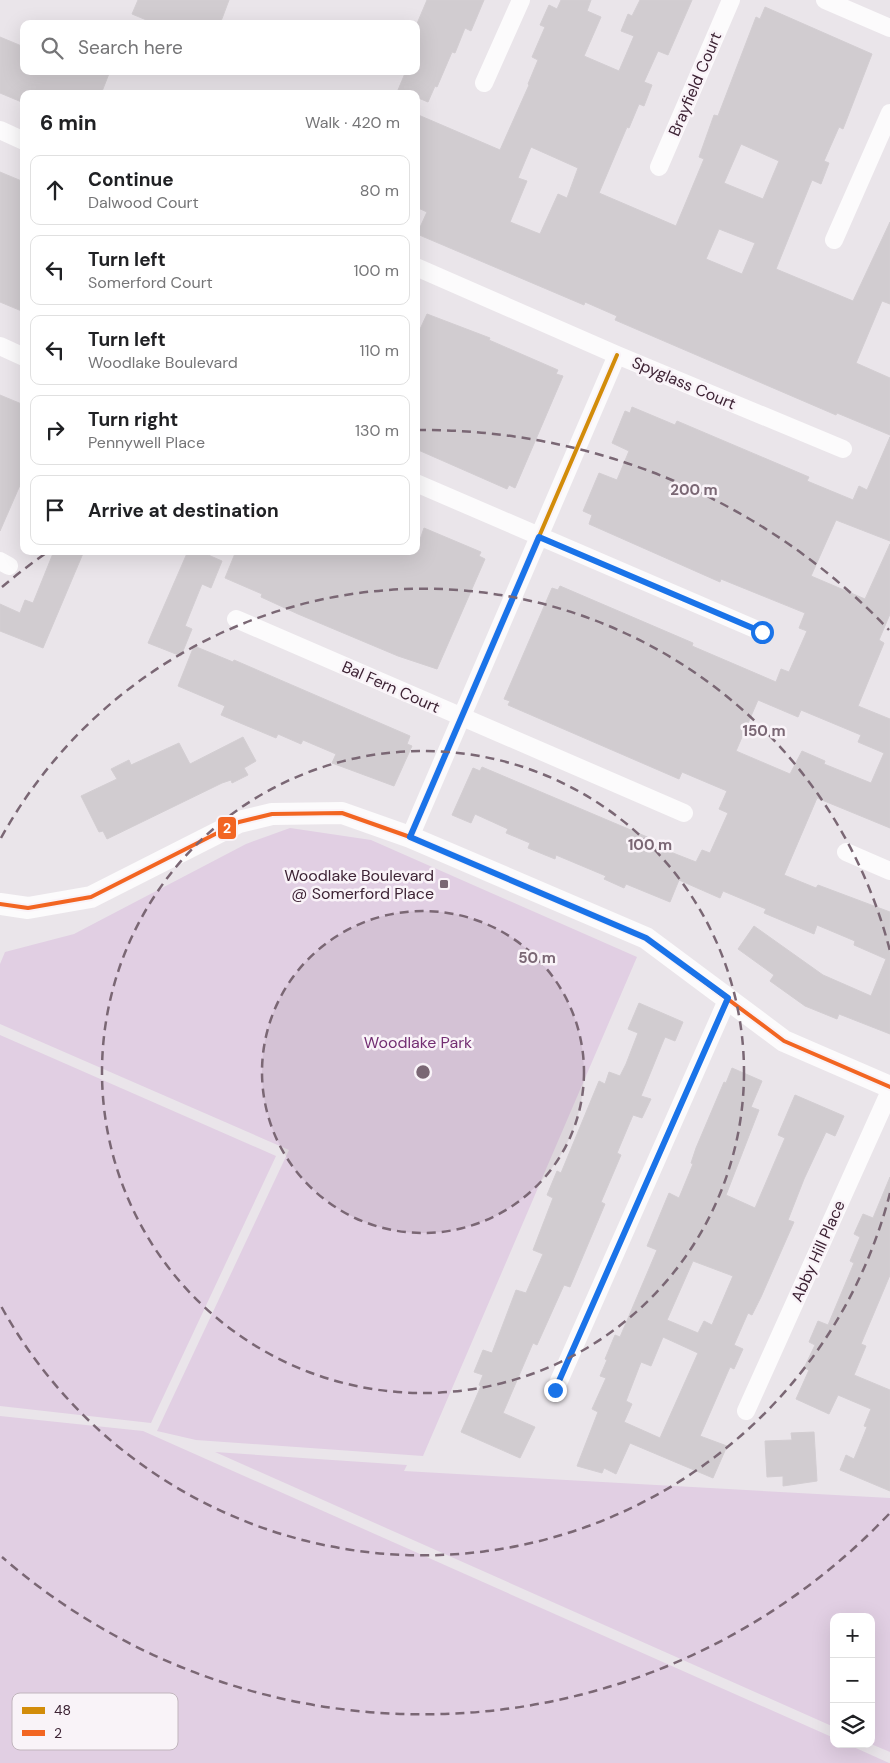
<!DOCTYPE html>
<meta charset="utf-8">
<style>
body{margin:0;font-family:"DM Sans",sans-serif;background:#f2f2f2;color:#202124}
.controls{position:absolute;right:15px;bottom:15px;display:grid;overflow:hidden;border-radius:10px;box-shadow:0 5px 20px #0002}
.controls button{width:45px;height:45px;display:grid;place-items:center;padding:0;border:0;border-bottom:1px solid #e0e0e0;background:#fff;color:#202124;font:25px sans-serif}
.stop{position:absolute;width:15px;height:15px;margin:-11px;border:4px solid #1a73e8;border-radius:50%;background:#fff}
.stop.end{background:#1a73e8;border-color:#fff;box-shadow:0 1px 5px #0008}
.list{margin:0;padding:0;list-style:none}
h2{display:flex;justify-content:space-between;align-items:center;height:65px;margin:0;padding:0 20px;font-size:21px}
h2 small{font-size:16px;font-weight:400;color:#757577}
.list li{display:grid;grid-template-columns:32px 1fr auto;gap:15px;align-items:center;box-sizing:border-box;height:70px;margin:0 10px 10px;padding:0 10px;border:1px solid #e0e0e0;border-radius:10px}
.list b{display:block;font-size:19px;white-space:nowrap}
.list p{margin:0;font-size:16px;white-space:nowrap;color:#757577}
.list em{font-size:16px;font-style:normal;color:#757577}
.icon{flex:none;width:28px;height:28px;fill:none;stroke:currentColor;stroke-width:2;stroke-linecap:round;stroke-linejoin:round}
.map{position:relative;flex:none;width:890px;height:1763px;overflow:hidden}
.search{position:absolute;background:#fff;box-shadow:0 5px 20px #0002;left:20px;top:20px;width:400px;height:55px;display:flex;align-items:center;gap:12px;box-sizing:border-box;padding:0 18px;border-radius:10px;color:#757577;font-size:19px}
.panel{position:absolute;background:#fff;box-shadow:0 5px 20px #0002;left:20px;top:90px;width:400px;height:465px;border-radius:10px}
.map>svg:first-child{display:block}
.green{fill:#e1cfe3}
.building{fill:#d1ccd0;stroke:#d3ced2;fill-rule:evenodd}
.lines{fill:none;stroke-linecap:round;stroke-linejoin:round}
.minor{stroke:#fcfbfc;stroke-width:18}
.tertiary{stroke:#fcfbfc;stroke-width:22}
.bus-1-casing{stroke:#f9f3f8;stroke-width:8}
.bus-2-casing{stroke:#f9f3f8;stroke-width:8}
.bus-1{stroke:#d28c0a;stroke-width:4}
.bus-2{stroke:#f26522;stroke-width:4}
.route{stroke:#1a73e8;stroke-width:6}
.ring{fill:none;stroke:#7a6774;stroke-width:2.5;stroke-dasharray:9 6}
.poi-dot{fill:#7a6774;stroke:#f9f3f8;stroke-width:2}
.labels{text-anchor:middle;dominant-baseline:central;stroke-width:5;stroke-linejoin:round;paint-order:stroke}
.street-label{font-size:16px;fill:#3d2334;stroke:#f9f3f8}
.poi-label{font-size:16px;fill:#3d2334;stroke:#f9f3f8;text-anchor:end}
.park-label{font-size:16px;fill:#732e72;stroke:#f9f3f8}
.key{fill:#f9f3f8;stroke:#c1b5bd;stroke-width:1}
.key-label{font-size:14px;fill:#3d2334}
.centre{fill:#7a6774;stroke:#f9f3f8;stroke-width:2.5}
.ring-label{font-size:15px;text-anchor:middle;font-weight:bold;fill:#7a6774;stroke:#f9f3f8;stroke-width:5;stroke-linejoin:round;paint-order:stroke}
.line-badge{stroke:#f9f3f8;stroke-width:2}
.badge-label{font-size:14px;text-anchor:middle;font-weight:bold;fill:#fff}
</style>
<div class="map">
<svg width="890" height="1763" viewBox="0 0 890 1763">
<rect width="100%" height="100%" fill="#eae5ea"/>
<path class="green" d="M290,828L371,840L637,957L423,1456L196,1440L157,1431L289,1150L0,1024V964L5,952L74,934L246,844Z
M0,1035L276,1156L151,1423L0,1406Z
M0,1416L143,1431L834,1738V1744H847L889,1763H0Z
M215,1452L407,1465L404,1471L890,1498V1752L871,1744V1617H834V1727Z"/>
<path class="building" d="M138,0H229L220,24H156L132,14Z
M427,0H484L471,31L465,28L455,53L452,52L437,87L435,86L428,102L416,97V94H409L398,90L406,71H416V26Z
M561,0H591L587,11L601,17L584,56L619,71L634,36L621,31L628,14L632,16L640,0H692L668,55L658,51L644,82L652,85L644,106L639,104L629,128L627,127L599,193L676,226L704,159L699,157L714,115L718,116L756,17L760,19L765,7L872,54L843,129L839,127L824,161L829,163L821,184L812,180L776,269L853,301L890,222V304L882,301L856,363L890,378V435L837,413L836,415L615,320L617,316L585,302L584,305L417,234L427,212L416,207V114L500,150L529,85L528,84L538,60L532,57L545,27L540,25L549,5L557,9ZM741,144L779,161L763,199L724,183ZM531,147L578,168L567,198L558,194L540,234L510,222L527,181L518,178ZM719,229L755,243L742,274L706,259Z
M0,37L24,47V71H110L101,94H24V103L0,93Z
M0,172L24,182V312L0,302Z
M427,314L490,338L489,340L558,370L556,374L563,376L515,488L509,485L507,489L416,449V338Z
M0,395L24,405V476L0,531Z
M632,407L675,425L677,421L809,477L807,481L853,500L859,486L867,490L890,437V541L836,520L811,576L865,599L890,544V614L879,640L884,643L858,706L890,719V828L817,798L784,875L816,888L818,885L890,912V1034L839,1014L837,1019L805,1006L770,981L774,975L738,949L754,926L823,975L871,996L886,959L854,945L855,941L817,925L814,934L764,913L766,909L723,891L720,898L679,880L670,902L626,884L624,888L604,879L606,876L556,855L555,859L528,848L530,843L506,833L508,829L475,814L471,823L452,815L473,768L480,771L482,767L652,839L650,844L696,862L702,850L710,853L728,813L719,809L727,791L682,772L679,779L508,705L510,701L504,699L552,588L558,590L560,586L693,643L692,646L776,682L781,669L789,672L807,631L799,628L805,613L721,579L720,582L589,524L592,515L583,511L599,473L617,480L629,451L612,443L625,411L630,413ZM758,700L798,717L801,710L861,735L858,742L884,753L871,783L824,764L825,761L802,751L790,774L736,751Z
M424,528L481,552L479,556L485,559L437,669L398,656L298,614L261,597L262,594L225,578L236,551H416Z
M54,551H84L43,648L0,631V604L20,613L25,600L33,603Z
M188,551H199L222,561L211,588L202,584L185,626L192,629L181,656L148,643Z
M194,646L233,662L234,660L410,736L407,744L412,746L394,786L332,763L336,754L303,740L301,744L278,734L276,738L221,715L225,706L178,686Z
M243,737L256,761L244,768L248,775L232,783L231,780L222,783L107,839L103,831L99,832L81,796L117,779L111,769L129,760L131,765L179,743L190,764Z
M639,1003L683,1022L675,1041L665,1037L641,1096L651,1099L642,1118L633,1115L617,1153L621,1155L601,1202L605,1204L570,1287L564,1285L537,1345L533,1343L503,1413L535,1427L520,1458L461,1432L481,1386L479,1385L483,1375L474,1372L483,1350L492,1353L516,1290L526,1293L543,1254L533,1250L553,1198L547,1195L557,1171L561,1173L599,1081L605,1084L609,1072L620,1076L626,1064L638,1033L628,1029Z
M732,1068L762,1081L751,1107L759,1110L726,1195L755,1208L785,1138L778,1135L795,1095L844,1116L835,1136L826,1132L804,1179L788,1220L794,1222L761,1297L752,1315L748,1313L734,1345L743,1349L734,1369L730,1367L700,1436L727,1446L713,1478L630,1443L616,1474L604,1468L602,1473L577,1466L598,1412L592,1409L606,1378L600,1376L607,1360L605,1359L615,1335L620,1337L657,1250L647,1246L669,1193L679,1198L693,1164L691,1163L696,1148L724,1082L726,1083ZM693,1261L733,1276L712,1325L704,1321L698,1333L667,1320ZM663,1337L698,1353L660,1438L624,1422L632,1404L626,1401L641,1362L651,1366Z
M890,1177V1275L861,1344L866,1346L854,1375L890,1390V1491L840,1470L846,1455L854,1459L867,1427L864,1426L871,1409L838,1395L829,1414L796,1399L809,1370L804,1368L815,1345L809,1342L818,1321L828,1325L854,1263L850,1261L860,1237L854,1234L863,1214L873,1218Z
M814,1432L817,1481L783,1486V1476L767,1477L765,1441L792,1440L791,1433Z"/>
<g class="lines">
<path class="minor" d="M825,0L890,28
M484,83L521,0
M0,130L24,141
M659,167L731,0
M834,240L890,113
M416,267L617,355L843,449
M0,346L24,357
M416,483L762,632
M0,561L9,566
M236,619L684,813
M410,837L617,355
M846,852L890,871
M555,1390L728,998
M746,1411L890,1091"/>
<path class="tertiary" d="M0,904L28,908L91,897L239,822L272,814L342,813L410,837L646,938L784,1041L890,1087"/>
<g class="bus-1-casing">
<path id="bus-1" d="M410,837L617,355"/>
</g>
<g class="bus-2-casing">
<path id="bus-2" d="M0,904L28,908L91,897L239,822L272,814L342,813L410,837L646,938L784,1041L890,1087"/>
</g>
<use href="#bus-1" class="bus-1"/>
<use href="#bus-2" class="bus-2"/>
</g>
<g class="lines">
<path class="route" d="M555,1390L728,998L646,938L410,837L539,537L762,632"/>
</g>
<circle cx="423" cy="1072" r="161" fill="#7a6774" fill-opacity=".12"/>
<g class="ring">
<circle cx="423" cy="1072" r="161"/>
<circle cx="423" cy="1072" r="321"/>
<path d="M890 1193A482 482 0 0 1 1 1306M1 838A482 482 0 0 1 890 951"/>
<path d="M889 1514A642 642 0 0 1 2 1557M2 587A642 642 0 0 1 46 553M417 430A642 642 0 0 1 889 630"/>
</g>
<rect class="poi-dot" x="439" y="879" width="10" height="10" rx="2.5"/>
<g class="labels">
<g class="street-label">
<text transform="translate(695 84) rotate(-67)">Brayfield Court</text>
<text transform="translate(684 383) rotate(23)">Spyglass Court</text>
<text transform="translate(391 687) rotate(24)">Bal Fern Court</text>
<text transform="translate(818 1251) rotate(-66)">Abby Hill Place</text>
</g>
<g class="poi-label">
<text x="434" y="875">Woodlake Boulevard<tspan x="434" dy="18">@ Somerford Place</tspan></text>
</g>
<g class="park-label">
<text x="418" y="1042">Woodlake Park</text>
</g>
</g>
<rect x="12" y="1693" width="166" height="57" rx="8" class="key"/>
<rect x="22" y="1707" width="23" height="7" fill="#d28c0a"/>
<rect x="22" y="1730" width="23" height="6" fill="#f26522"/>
<g class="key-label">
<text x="54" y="1715">48</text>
<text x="54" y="1738">2</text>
</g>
<circle cx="423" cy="1072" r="8" class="centre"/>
<g class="ring-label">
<text x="694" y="495">200 m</text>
<text x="764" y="736">150 m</text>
<text x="650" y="850">100 m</text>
<text x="537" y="963">50 m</text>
</g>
<rect class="line-badge" x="217" y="816" width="20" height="24" rx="5" fill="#f26522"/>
<g class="badge-label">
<text x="227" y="833">2</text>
</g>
</svg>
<div class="controls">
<button>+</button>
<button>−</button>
<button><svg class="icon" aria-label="layers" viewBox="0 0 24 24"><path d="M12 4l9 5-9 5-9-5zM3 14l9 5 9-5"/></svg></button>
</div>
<div class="stop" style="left:762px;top:632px"></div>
<div class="stop end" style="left:555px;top:1390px"></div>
<div class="search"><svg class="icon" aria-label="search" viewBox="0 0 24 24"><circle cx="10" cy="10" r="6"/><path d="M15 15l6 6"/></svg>Search here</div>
<section class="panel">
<h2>6 min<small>Walk · 420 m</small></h2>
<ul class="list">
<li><svg class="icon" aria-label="ahead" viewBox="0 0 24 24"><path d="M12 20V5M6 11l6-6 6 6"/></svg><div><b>Continue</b><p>Dalwood Court</p></div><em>80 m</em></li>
<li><svg class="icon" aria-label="left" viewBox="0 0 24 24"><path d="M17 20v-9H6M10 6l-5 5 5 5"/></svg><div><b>Turn left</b><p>Somerford Court</p></div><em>100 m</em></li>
<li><svg class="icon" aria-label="left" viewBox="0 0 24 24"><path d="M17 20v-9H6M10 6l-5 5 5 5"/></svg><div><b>Turn left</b><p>Woodlake Boulevard</p></div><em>110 m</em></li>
<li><svg class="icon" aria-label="right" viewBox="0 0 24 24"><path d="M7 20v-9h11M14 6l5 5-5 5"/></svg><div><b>Turn right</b><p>Pennywell Place</p></div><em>130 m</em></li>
<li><svg class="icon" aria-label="arrive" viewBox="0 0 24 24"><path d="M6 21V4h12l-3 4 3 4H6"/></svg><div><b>Arrive at destination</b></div></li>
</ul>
</section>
</div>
